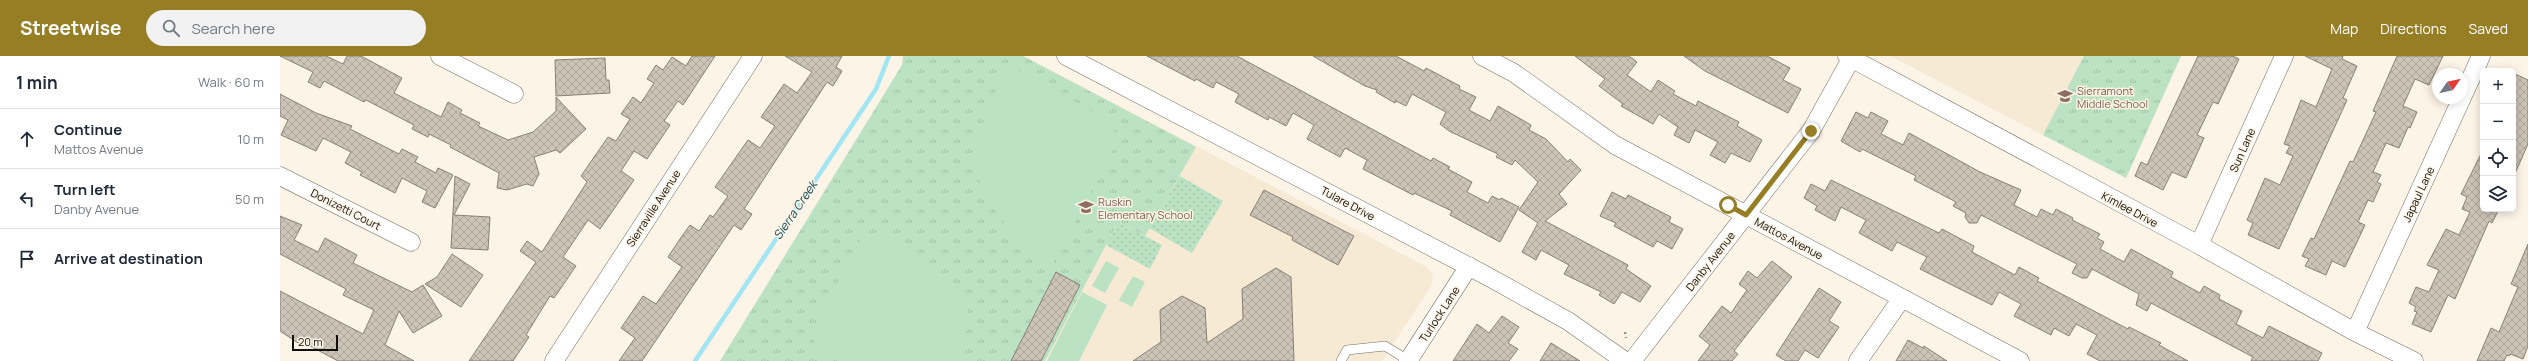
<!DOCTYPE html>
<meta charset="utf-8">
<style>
body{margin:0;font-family:Manrope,sans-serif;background:#f2f2f3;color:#1f2937}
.controls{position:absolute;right:12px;top:12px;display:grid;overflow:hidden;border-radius:6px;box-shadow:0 2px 10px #0003}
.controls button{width:36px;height:36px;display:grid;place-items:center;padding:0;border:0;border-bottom:1px solid #e0e1e3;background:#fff;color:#1f2937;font:20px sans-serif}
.compass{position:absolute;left:2152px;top:12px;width:36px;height:36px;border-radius:50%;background:#fff;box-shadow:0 2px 10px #0003;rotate:56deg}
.scale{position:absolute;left:12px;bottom:10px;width:46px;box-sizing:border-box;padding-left:4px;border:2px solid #120f0a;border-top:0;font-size:11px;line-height:14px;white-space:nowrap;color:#120f0a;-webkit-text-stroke:3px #fcf4e6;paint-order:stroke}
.stop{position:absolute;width:12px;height:12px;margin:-9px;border:3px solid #967e25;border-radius:50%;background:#fff}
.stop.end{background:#967e25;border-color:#fff;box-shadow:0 1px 4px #0008}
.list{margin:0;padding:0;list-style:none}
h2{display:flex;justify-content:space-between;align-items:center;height:52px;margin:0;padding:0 16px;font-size:17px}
h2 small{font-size:13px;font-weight:400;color:#747a83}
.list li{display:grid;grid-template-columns:26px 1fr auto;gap:12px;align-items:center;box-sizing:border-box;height:60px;padding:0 16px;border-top:1px solid #e0e1e3}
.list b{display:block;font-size:15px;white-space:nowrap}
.list p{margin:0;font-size:13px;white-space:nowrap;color:#747a83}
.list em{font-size:13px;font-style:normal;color:#747a83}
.icon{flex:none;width:22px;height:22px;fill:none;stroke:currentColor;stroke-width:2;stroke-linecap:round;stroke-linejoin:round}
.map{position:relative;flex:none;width:2248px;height:305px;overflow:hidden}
header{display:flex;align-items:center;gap:24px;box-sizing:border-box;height:56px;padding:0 20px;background:#967e25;color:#fff}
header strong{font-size:19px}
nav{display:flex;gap:22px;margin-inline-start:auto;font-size:14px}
.search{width:280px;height:36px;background:#f2f2f3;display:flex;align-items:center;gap:10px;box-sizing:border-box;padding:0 14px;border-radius:22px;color:#747a83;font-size:15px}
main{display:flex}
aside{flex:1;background:#fff}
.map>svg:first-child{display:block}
.built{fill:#f6ead5}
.grass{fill:url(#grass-tufts)}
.park{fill:url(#park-dots)}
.pitch{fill:#bbe2c3}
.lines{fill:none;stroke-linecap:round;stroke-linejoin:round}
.stream{stroke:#a2e5f3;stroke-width:4.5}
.building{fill:url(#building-cross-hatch);stroke:#888074}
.lane-casing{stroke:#756e61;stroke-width:10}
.street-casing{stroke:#756e61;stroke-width:19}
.path{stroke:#979187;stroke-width:2.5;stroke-dasharray:2 3;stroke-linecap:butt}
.lane{stroke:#fff;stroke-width:9}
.street{stroke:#fff;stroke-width:18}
.route{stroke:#967e25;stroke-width:5}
.labels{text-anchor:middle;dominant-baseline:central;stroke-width:3;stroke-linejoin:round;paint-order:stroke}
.education-label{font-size:11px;fill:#785e54;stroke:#fcf4e6;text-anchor:start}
.street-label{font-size:11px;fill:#120f0a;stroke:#fcf4e6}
.water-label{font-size:12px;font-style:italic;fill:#124c57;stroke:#fcf4e6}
</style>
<header>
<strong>Streetwise</strong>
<div class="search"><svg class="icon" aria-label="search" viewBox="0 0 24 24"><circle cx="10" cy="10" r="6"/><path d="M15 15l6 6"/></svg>Search here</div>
<nav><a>Map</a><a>Directions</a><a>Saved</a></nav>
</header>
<main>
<aside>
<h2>1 min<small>Walk · 60 m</small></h2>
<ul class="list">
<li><svg class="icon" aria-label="ahead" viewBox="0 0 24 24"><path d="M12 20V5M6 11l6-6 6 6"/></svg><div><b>Continue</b><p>Mattos Avenue</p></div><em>10 m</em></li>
<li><svg class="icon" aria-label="left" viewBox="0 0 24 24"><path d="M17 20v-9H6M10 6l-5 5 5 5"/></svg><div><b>Turn left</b><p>Danby Avenue</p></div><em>50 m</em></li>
<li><svg class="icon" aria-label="arrive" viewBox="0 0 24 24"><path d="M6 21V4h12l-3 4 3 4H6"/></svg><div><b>Arrive at destination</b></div></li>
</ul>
</aside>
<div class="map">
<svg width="2248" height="305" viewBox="0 0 2248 305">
<defs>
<pattern id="grass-tufts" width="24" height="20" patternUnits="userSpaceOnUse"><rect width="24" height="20" fill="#bbe2c3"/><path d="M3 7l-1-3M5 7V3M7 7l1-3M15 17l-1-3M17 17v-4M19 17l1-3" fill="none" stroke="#a0c1a6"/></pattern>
<pattern id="park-dots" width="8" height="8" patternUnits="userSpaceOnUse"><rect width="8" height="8" fill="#bbe2c3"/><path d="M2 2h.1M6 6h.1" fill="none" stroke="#a0c1a6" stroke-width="1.8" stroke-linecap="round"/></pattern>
<pattern id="building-cross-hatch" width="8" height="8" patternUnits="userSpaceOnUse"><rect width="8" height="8" fill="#ccc4b6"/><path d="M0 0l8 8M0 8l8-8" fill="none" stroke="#aea79b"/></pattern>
</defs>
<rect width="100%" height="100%" fill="#fcf4e6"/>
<path class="built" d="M681,0H744L1147,211L1153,219L1152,229L1102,305H480Z
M1610,0H1901L1846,122Z"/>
<path class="grass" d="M623,0H743L916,91L865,180L838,166L765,305H440L622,9Z
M1804,0H1901L1846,122L1763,79Z"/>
<path class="park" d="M900,120L943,145L912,197L869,172Z
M838,166L882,189L870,213L826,189Z"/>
<path class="pitch" d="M729,9L827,64L835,76V90L773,208L739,188L709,145L690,104L712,42Z
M581,182H610L659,218L688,254L683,305H558C540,295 532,295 533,272Z
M826,205L839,212L825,237L812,230Z
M853,220L865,226L852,251L839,244Z
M802,236L827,249L799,305H767Z"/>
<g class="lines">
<path class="stream" d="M415,305L596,33L609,0"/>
</g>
<path class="building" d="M0,0H46L63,8L67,0H81L122,22L114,37L161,61L168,46L182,54L180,57L200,67L198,70L228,84L253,76L276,55V41L306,73L280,97L276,94L254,101L259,118L253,130L247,128L227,134L217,132L219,117L170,91L171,89L149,78L148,81L132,73L134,69L86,44L84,46L44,25L40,32L28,26L33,16Z
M412,0H435L403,49L398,45L384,65L390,69L367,103L354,95L341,115L354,124L320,173L308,164L283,201L296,210L274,242L270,240L246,279L249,281L233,305H189L256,206L240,195L247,185L262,196L307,126L301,120L328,81L336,85L350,63L341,58L353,41L361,47L374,27L367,23L376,9L383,14L392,1L406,10Z
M505,0H562L556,11L562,15L553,30L547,26L472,141L464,153L472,158L461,174L454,169L362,305H339L355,282L341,272L363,240L376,248L402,211L388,201L400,183L410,169L419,175L430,159L433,161L448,140L435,131L468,84L480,92L495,70L481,61L491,47L504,28L517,37L532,16Z
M867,0H957L1151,105L1153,102L1170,111L1168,113L1192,126L1187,136L1208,147L1212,140L1220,144L1221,142L1239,151L1220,186L1170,159L1172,155L1134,137L1133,139L1083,113L1087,104L1065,92L1060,101L1027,83L1034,69L1013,57L1006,70L989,61L988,64L955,46L959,38L936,26L933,32L916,23L915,25Z
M1033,0H1116L1144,15L1146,12L1180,30L1179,33L1196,41L1189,54L1210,65L1218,50L1251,69L1249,74L1266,83L1288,106L1290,103L1301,114L1279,138L1287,148L1265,165L1348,209L1346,213L1371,230L1360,246L1342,236L1334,248L1319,239L1321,236L1284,218L1289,209L1261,194L1256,204L1242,196L1258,167L1239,154L1258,126L1235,104L1232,109L1216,101L1218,98L1169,75L1160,68L1166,56L1132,38L1126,50L1116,45L1115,47L1096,36L1097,34L1085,30Z
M1295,0H1349L1357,6L1347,19L1371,36L1378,24L1395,35L1393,38L1416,50L1418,45L1459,66L1457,70L1482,84L1470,106L1451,97L1445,107L1430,99L1438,86L1415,74L1409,87L1394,79L1398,71L1379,58L1373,68L1341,50L1343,48L1319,30L1325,23Z
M1404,0H1487L1510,12L1503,24L1521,33L1508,57L1425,15Z
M1918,0H1953L1959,3L1938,48L1933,46L1917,79L1924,82L1906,122L1892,116L1883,134L1855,120L1861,106L1867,109Z
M2025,0H2063L2062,3L2077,10L2063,42L2067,44L1999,193L1968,179L1973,167L1967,164L1985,122L2000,129L2013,100L2006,97L2010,90L2004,88L2021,44L2036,51L2052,13Z
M2117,0H2163L2149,29L2135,23L2123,50L2137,56L2130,72L2128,71L2119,92L2106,87L2093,116L2101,119L2097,126L2101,128L2093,146L2088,144L2078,166L2085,169L2077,186L2065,211L2052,205L2046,219L2025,210L2029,203L2022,200L2031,182L2034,183L2070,105L2073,106L2096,56L2093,55Z
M325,2L326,24H329L330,37L276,40L275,4Z
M2233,17L2248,24V88L2233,122Z
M0,38L36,57L72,70L70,73L119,98L122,93L138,101L135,106L156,117L158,112L173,119L155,152L142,146L147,135L122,122L115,137L80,119L82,116L65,107L71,96L43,82L36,95L1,79L8,64L0,60Z
M1576,56L1588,62L1591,56L1608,65L1601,78L1623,89L1629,77L1700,116L1741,134L1734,149L1757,161L1761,153L1773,159L1776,153L1793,162L1792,164L1820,178L1817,182L1824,186L1820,193L1844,206L1851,193L1893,216L1891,221L1920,237L1924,230L1940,239L1939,243L1962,255L1956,268L1983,282L1989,270L2042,297L2038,305H1971L1973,301L1871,247L1867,255L1856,249L1859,238L1812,213L1807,222H1802L1792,217L1797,208L1701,159L1697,167H1689L1685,161L1686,157L1673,150L1676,146L1634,124L1636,120L1582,93L1580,96L1561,85Z
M2203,94V153H2219L2212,167L2209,165L2175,243L2168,239L2151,276L2132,268L2137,256L2134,255L2136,251L2129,247L2136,231L2149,236L2159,214L2147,209L2166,173L2179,179L2190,156L2182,153L2187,141L2181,138Z
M175,120L190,128L174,159L210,161L208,194L171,192Z
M1551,124L1659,177L1662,173L1694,190L1692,196L1735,219L1739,211L1759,222L1757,225L1848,273L1849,271L1881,287L1879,289L1908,305H1820L1807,298L1817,279L1796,268L1789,280L1774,272L1771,279L1734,260L1741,248L1719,236L1712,249L1640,213L1647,201L1617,186L1612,195L1579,177L1586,164L1561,151L1555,165L1535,154L1537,150L1524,142L1531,128L1545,135Z
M984,134L1074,180L1058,209L1012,184L1013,181L970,159Z
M1332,136L1346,143L1348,139L1391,161L1389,166L1403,173L1392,193L1377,185L1373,191L1334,170L1336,167L1320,160Z
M0,160L22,169L14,184L38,196L45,182L77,199L73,207L132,236L143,229L162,260L133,277L119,255L105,289L134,305H58L30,290L18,287L0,275V235L83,278L94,254L63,239L66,233L0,198Z
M2248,188V290L2243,303L2230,298L2229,300L2227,299L2224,305H2197L2211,272L2219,276L2238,231L2231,228Z
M172,198L203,219L181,251L145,228L157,221Z
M1492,205L1512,221L1454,295L1458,298L1452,305H1418L1430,289L1419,280L1442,250L1451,257L1467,234L1459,228L1468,215L1477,222Z
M996,212L1011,221L1014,305H853L881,286L880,254L902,240L925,252L927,287L963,263L962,233Z
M776,216L800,229L761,305H731Z
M1539,232L1561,246L1549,265L1559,271L1538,302L1525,294L1518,305H1506L1496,299Z
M1222,260L1239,271L1228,287L1238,293L1229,305H1173L1197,268L1209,277Z
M1628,284L1643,292L1644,290L1667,305H1616Z
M1271,287L1300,305H1260Z"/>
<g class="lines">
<g class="lane-casing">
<path id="lane" d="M1061,305L1067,294L1105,290L1128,304"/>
</g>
<g class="street-casing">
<path id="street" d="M160,0L234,38
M786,0L1207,220L1288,265L1345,305
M1202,0L1234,17L1335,89L1740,305
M1567,0L1919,189L2075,276L2134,305
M0,120L131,186
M1919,189L2004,0
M2075,276L2201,0
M274,305L473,0
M1128,305L1189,210
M1352,305L1531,75L1571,3
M1578,305L1622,242"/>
</g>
<path class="path" d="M1345,276L1346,282"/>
<use href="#lane" class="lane"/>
<use href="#street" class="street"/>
</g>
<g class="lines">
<path class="route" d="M1448,149L1466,159L1531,75"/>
</g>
<defs>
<g id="school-bare" transform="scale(1.2)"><path d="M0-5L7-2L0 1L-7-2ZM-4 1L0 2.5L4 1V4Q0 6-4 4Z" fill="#8d6e63" stroke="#fcf4e6" stroke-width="2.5" paint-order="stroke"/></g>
</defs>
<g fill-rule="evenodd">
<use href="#school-bare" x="1785" y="40"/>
<use href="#school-bare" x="806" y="151"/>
</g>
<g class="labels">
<g class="education-label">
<text x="1797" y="34">Sierramont<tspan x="1797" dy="13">Middle School</tspan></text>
<text x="818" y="145">Ruskin<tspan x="818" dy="13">Elementary School</tspan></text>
</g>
<g class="street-label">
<text transform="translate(1962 94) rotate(-66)">Sun Lane</text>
<text transform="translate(2138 138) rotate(-65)">Japaul Lane</text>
<text transform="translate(1068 147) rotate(28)">Tulare Drive</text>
<text transform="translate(373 152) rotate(-57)">Sierraville Avenue</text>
<text transform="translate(66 153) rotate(27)">Donizetti Court</text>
<text transform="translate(1850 153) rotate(28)">Kimlee Drive</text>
<text transform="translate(1509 182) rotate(28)">Mattos Avenue</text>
<text transform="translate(1430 205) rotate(-52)">Danby Avenue</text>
<text transform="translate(1159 258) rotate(-57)">Turlock Lane</text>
</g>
<g class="water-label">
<text transform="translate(515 154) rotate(-56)">Sierra Creek</text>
</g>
</g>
</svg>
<div class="controls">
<button>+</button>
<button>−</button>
<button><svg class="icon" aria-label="locate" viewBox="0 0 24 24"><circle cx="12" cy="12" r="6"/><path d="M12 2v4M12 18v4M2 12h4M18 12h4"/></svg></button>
<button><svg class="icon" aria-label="layers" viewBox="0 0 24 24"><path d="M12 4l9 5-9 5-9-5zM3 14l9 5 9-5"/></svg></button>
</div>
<svg class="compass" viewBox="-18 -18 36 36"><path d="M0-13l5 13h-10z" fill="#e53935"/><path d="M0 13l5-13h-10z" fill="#747a83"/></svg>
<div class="scale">20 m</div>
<div class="stop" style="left:1448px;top:149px"></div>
<div class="stop end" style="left:1531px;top:75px"></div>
</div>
</main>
